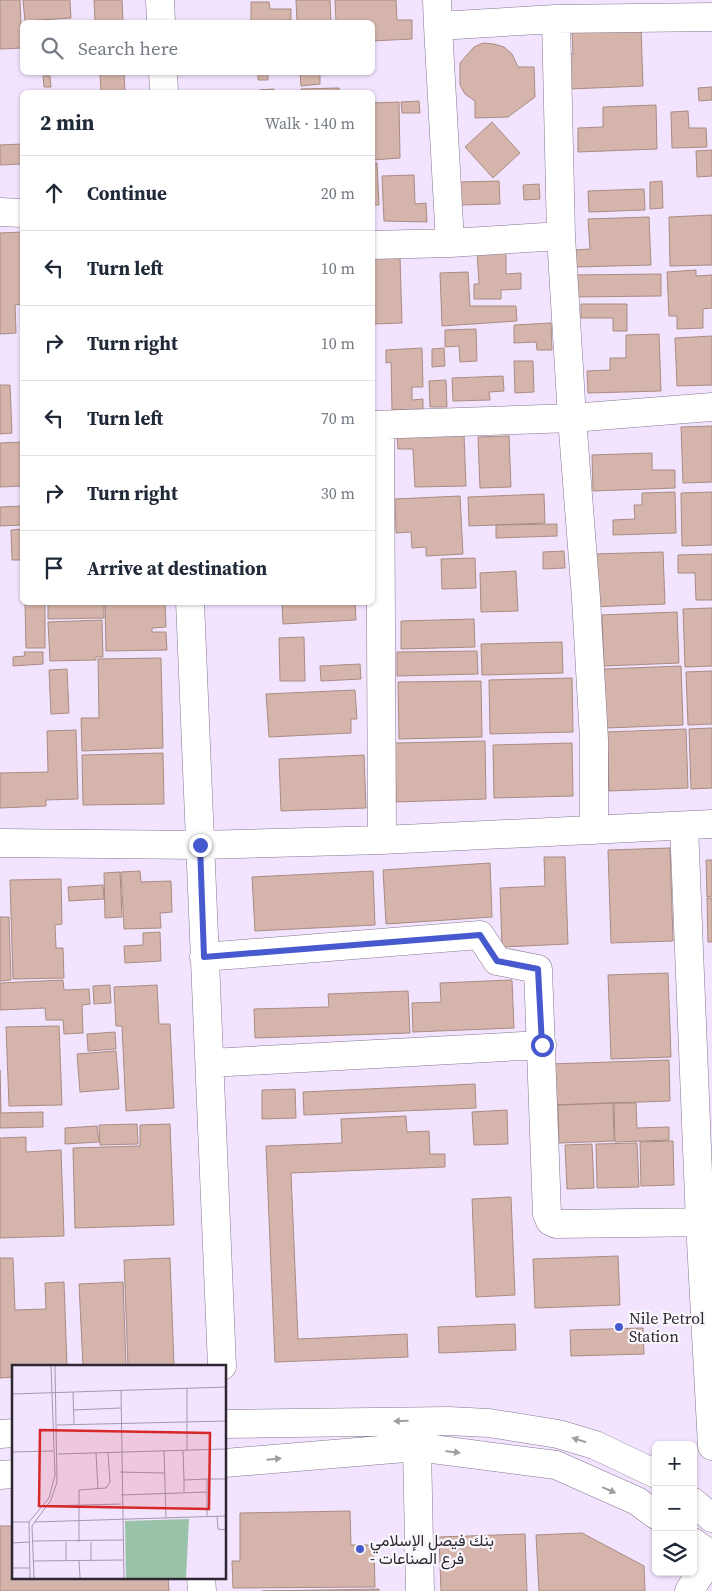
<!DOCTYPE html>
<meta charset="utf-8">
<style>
body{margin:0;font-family:"Source Serif 4",Vazirmatn,serif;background:#f6f6f7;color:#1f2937}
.controls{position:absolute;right:15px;bottom:15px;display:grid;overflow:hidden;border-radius:8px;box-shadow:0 1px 4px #0004}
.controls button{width:45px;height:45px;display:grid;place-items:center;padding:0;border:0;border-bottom:1px solid #e0e1e3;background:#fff;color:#1f2937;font:25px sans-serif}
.stop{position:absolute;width:15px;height:15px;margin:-11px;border:4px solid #4659ce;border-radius:50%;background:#fff}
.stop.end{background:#4659ce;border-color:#fff;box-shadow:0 1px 5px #0008}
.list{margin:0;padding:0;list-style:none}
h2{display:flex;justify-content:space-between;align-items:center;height:65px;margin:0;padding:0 20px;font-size:21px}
h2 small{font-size:16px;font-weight:400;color:#747a83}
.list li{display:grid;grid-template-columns:32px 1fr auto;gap:15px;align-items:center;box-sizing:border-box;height:75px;padding:0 20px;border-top:1px solid #e0e1e3}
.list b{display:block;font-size:19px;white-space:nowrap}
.list em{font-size:16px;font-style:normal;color:#747a83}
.icon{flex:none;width:28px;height:28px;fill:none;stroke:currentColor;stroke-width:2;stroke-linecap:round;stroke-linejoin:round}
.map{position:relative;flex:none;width:712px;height:1591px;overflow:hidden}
.search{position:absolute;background:#fff;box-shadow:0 1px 4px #0004;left:20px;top:20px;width:355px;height:55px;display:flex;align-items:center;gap:12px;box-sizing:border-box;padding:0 18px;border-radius:8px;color:#747a83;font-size:19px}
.panel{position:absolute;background:#fff;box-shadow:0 1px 4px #0004;left:20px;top:90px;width:355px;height:515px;border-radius:8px}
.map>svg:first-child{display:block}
.building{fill:#d5b5ab;stroke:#a98b81}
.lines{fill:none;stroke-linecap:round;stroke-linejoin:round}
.minor-casing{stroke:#84778f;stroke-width:29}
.major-casing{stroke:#84778f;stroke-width:29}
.minor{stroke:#fff;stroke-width:28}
.major{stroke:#fff;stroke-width:28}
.oneway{fill:#a09ea2}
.route{stroke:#4659ce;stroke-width:6}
.poi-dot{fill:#4659ce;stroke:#f9f6fc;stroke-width:2}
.labels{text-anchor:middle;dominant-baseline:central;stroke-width:4.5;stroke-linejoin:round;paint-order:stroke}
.poi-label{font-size:16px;fill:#2c2731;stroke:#f9f6fc;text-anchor:start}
.inset-road{fill:none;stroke:#a398ad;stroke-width:1}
.view{fill:#d62828;fill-opacity:0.15;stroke:#d62828;stroke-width:2.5}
.inset-edge{fill:none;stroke:#2c2731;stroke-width:2.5}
</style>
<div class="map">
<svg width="712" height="1591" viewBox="0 0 712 1591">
<rect width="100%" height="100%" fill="#f2e4ff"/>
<path class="building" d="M0,0H20L22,48L0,49Z
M23,0H70L71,18L25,21Z
M94,0H122L123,22H95Z
M296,0H330L331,22H297Z
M335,0H396L397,20H412V39L372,41V22H336Z
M251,2H269L270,9H291V20L251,22Z
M641,27L643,86L569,89L568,54H573L572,30Z
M483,43L494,44L504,47L512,54L518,67H534L535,97L508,117L475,118V101L465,94L460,85V63L474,47Z
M100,72H124L125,92H101Z
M258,72H268V80H258Z
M300,72H320V84L301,86Z
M43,76H50L51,87H44Z
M712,87V100L699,101L698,88Z
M339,88L340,92H302L301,89Z
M274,89V92H259V90Z
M419,101L420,113H402L401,102Z
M399,102L400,158L372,160V103Z
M656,105L657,149L578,152V128L603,127V107Z
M688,111L689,128H706L707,147L672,148L671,112Z
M492,122L520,153L493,178L465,147Z
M22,144V164L0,165V145Z
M712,150V176L697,177L696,151Z
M372,163H377L379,205H372Z
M414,175L415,204L426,203L427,222L384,221L382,176Z
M499,181L500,204L460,205L459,182Z
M662,181L663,208L650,209V182Z
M539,184L540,199L524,200L523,185Z
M644,189L645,210L589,212L588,191Z
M712,215V265L670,266L669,217Z
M649,217L651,265L576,267L575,250L590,249L588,219Z
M22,232V304L15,305L16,333L0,334V233Z
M506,250V274L521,273V289L501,290V299H474V284H479L477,251Z
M372,257H400L402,323L372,324Z
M696,270V276L712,275V308L703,309V328L677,329V316H669L667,272Z
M468,272L470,306H516L517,321L442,326L440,273Z
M661,274V296L571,297V275Z
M581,304H627V331H613V318H581Z
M551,323L552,350H537L536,342L514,343V325Z
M476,329L477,361L460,362L459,346L445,347V330Z
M659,334L661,391L588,393L587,371L610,370V358H626V335Z
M712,336V385L677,386L675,338Z
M422,348L423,387H412V400L423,399V409L392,410L391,362L386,363V350Z
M444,348L445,366L432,367V349Z
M514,361H533L534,392L515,393Z
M503,376L504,391L489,392L490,400L453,401L452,378Z
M446,380L447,407H430L429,381Z
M0,385H10L12,433L0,434Z
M712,426V482L683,483L681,427Z
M464,434L466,486L415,487L413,449H398L397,436Z
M509,436L511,487L480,488L478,437Z
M22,442V486L0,487V443Z
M652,453V470H675V488L593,491L592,455Z
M675,492L676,533L613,535V520L635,519L634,505H642V493Z
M712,492V545L682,546L681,493Z
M544,494L545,523L469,526L468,497Z
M460,496L463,554L426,556V547L412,548L411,532L396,533L395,499Z
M22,506V525L0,526V507Z
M557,524V536L496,538V525Z
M22,529V560H12L11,530Z
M564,551L565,568L543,569V552Z
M663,552L665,604L590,607L595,554Z
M712,554V600H696L695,573H678V555Z
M475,558L476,588L442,589L441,559Z
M516,571L518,611L481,612L480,573Z
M25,602H45V648H26Z
M48,602H104V618L48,619Z
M105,602H165L166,627L152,628V632H166L167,650L106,651Z
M282,602H355L356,620L283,624Z
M712,608V666L685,667L683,609Z
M677,612L679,663L604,666L602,615Z
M474,619L475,647L401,649V621Z
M102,620L103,657H96V660L50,661L48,622Z
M304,637L305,681H280L279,638Z
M562,642L563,673L482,675L481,644Z
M477,651L478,674L397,676V652Z
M24,652H43V664L13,666V657L25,656Z
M161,658L163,748L82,751L81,718H99L98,659Z
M360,664L361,679L321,681L320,666Z
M681,666L683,725L606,728L604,669Z
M67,669L69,713L51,714L49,670Z
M712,671V724L688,725L686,672Z
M572,678L573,732L490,734L489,680Z
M481,681L482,737L399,739L398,682Z
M355,690L357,719H351V733L269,737L266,694Z
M712,728V788L691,789L689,729Z
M686,729L688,788L609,791L607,732Z
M76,730L78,799L46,800V806L0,808V773L48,772L47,731Z
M485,741L486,799L396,802L395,743Z
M572,743L573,796L494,798L493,745Z
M163,753L164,804L83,805L82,755Z
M364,755L366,808L281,811L279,759Z
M670,848L673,941L611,943L608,850Z
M544,857H565L568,944L502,947L500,888L545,886Z
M706,860H712V896L707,897Z
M490,863L492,917L386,924L383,870Z
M140,871L141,882L171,881L172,912L160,913L161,928L124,929L121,872Z
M373,871L375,925L255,931L252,877Z
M120,872L122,917L105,918L104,873Z
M61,879L62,924L55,925L56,948H63L64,978L13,979L10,880Z
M103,885L104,899L69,901L68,887Z
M707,898H712V942H708Z
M0,917H9L11,980L0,981Z
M160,932L161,961L125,963L124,946L143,945V933Z
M668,973L671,1057L611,1059L608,975Z
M63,980L64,990L89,989L90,1004L82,1005L83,1033L64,1034L63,1020H46L45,1008L0,1010V983Z
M512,980L514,1028L413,1032L412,1003L441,1002L440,983Z
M110,985L111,1003L94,1004L93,986Z
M157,985L159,1024H170L174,1108L126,1111L122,1026H116L114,987Z
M408,991L410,1033L255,1038L254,1009L329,1007L328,994Z
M59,1026L62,1105L9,1106L6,1027Z
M115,1032L116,1049L88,1051L87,1034Z
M116,1051L119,1089L80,1092L77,1054Z
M669,1060L670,1101L552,1105L551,1064Z
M0,1070L1,1113L43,1112V1127L0,1128Z
M475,1084L476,1108L304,1115L303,1092Z
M295,1089L296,1118L262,1119V1090Z
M613,1103L614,1141L559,1143L558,1105Z
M614,1103H636L637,1128L669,1127V1140L615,1142Z
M507,1110L508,1144L474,1145L472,1112Z
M406,1116L407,1132L429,1131L430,1154H445V1167L291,1173L298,1339L407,1334L408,1357L275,1362L266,1146L342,1143L341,1119Z
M137,1124L138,1144L100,1145L99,1125Z
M170,1124L174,1225L75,1228L73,1148L140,1146V1125Z
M97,1126L99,1142L65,1144V1128Z
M26,1137V1152L61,1150L64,1236L0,1238V1138Z
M673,1141L674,1185L641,1186L640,1142Z
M637,1143L639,1187L597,1188L596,1144Z
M592,1144L594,1188L567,1189L565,1145Z
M511,1197L515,1295L476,1297L472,1199Z
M618,1256L620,1305L535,1308L533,1259Z
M0,1258H13L15,1310L46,1309L45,1283L64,1282L67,1366H14V1377L0,1378Z
M170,1258L174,1366H128L124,1260Z
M123,1282L126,1366H83L79,1284Z
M515,1324L516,1350L439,1353L438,1327Z
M643,1328L644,1354L571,1356L570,1330Z
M350,1511L351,1545H374L375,1587L233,1588L232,1561H240V1513Z
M0,1526H14V1577H168L169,1591H0Z
M582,1533L644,1566L645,1591H539L536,1535Z
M525,1534L527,1591H441L439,1537Z
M379,1589V1591H262Z"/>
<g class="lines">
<g class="minor-casing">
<path id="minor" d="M160,0L161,22
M437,0L438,26
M556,19L438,26L450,243L561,236
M163,72L164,92
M0,212L22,213
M372,245L450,243
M372,425L572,418L712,407
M380,425L382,840
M190,602L222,1366
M684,826L700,1222L712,1446
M594,830V740L586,598L572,418L561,236L556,19L712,17
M0,843L200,845L382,840L712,824
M204,957L480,935L497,961L538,969L547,1214L550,1221L556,1224L712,1222
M210,1063L542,1045
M417,1447L420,1591
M201,1577L202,1591
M689,1591L712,1556"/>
</g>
<g class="major-casing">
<path id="major" d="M225,1424L448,1421L489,1423L558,1434L595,1445L656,1474
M0,1434L14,1433
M225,1463L417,1447L556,1465L637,1501L656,1515
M0,1475L14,1474
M693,1502L712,1518
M693,1542L712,1556"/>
</g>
<use href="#minor" class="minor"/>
<use href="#major" class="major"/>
</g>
<defs><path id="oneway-solid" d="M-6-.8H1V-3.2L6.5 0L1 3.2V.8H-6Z" transform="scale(1.25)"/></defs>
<g class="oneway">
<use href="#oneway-solid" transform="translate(401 1421) rotate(179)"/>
<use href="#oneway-solid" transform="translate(579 1440) rotate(-163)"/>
<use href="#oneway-solid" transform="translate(453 1452) rotate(7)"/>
<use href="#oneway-solid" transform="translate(274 1459) rotate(-5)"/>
<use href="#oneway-solid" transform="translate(609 1490) rotate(23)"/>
</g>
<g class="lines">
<path class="route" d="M200,845L204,957L480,935L497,961L538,969L542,1045"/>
</g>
<g class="poi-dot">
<circle cx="619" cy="1327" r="5"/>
<circle cx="360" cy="1549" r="5"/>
</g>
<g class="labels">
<g class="poi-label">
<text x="629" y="1318">Nile Petrol<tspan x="629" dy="18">Station</tspan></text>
<text x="370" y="1540">بنك فيصل الإسلامي<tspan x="370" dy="18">- فرع الصناعات</tspan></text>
</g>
</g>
<g transform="translate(12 1365)">
<rect width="214" height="214" fill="#f2e4ff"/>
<path d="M177,154L174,213H114L113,156Z" fill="#99c3a8"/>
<path class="inset-road" d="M109,25L112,213M61,27L62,59M0,29L214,22M61,45L109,43M45,60L214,56M175,85V23M152,86L154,153M171,86L172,115M0,87L41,86M84,88L86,124M46,89L214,84M108,107L152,108M195,114H214M172,127V115L195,114V127M109,130L195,127V151M35,141L109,139M205,151L206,164L214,165M0,157H17M22,157L214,151M20,176L111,175M54,177V195M67,177V125L94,123L98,117L96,88M79,177V195M0,178L17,177M67,195L68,213M21,196L111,195M0,203H18M18,213L17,157L37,133L43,110L39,1M22,213L20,161L39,135L45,117L43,1"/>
<path class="view" d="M28,65L198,68L197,144L27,141Z"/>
<rect width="214" height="214" class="inset-edge"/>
</g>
</svg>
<div class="controls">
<button>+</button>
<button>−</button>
<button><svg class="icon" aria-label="layers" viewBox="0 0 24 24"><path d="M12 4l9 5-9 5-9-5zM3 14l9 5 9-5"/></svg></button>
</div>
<div class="stop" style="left:542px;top:1045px"></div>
<div class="stop end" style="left:200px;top:845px"></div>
<div class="search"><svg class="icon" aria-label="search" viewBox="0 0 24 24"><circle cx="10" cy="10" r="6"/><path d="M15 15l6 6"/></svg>Search here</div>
<section class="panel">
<h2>2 min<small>Walk · 140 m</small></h2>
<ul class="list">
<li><svg class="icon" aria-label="ahead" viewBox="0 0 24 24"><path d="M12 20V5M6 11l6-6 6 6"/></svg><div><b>Continue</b></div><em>20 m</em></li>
<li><svg class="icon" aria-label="left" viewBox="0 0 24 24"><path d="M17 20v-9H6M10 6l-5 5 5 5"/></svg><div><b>Turn left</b></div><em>10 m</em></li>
<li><svg class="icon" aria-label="right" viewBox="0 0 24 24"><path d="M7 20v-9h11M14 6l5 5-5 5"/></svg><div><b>Turn right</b></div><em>10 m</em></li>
<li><svg class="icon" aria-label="left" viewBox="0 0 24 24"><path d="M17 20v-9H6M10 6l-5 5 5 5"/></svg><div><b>Turn left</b></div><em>70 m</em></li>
<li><svg class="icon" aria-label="right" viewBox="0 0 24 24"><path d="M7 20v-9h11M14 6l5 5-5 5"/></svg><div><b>Turn right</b></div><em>30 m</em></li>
<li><svg class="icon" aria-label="arrive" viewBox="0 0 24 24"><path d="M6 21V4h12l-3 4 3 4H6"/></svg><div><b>Arrive at destination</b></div></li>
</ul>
</section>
</div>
